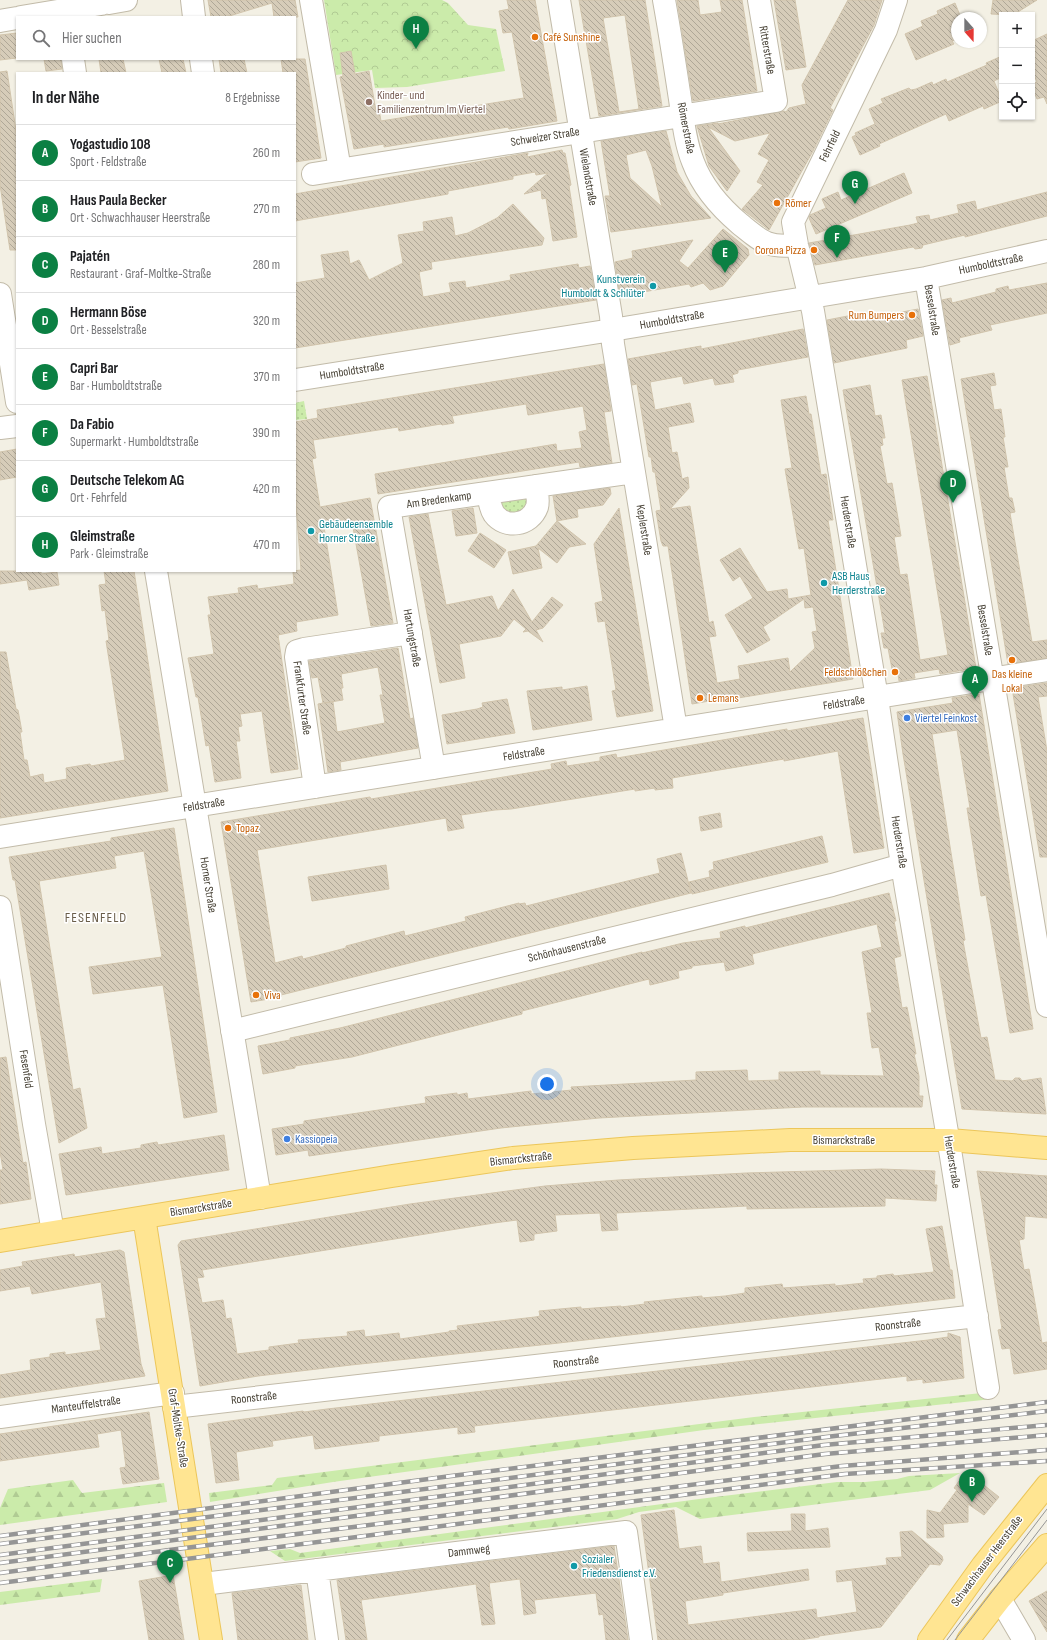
<!DOCTYPE html>
<html lang="de">
<meta charset="utf-8">
<style>
body{margin:0;font-family:"Sofia Sans Condensed",sans-serif;background:#f2f2f2;color:#202124}
.controls{position:absolute;right:12px;top:12px;display:grid;overflow:hidden;border-radius:0px;box-shadow:0 1px 3px #0004}
.controls button{width:36px;height:36px;display:grid;place-items:center;padding:0;border:0;border-bottom:1px solid #e0e0e0;background:#fff;color:#202124;font:20px sans-serif}
.compass{position:absolute;left:951px;top:12px;width:36px;height:36px;border-radius:50%;background:#fff;box-shadow:0 1px 3px #0004;rotate:159deg}
.you{position:absolute;left:547px;top:1084px;width:14px;height:14px;margin:-10px;border:3px solid #fff;border-radius:50%;background:#1a73e8;box-shadow:0 0 0 6px #1a73e833}
.badge{display:grid;place-items:center;width:26px;height:26px;border-radius:50%;background:#0b8043;color:#fff;font-size:13px;font-weight:700}
.pin{position:absolute;translate:-50% -33px;filter:drop-shadow(0 1px 2px #0008)}
.pin::after{content:'';position:absolute;top:21px;width:14px;height:12px;background:inherit;clip-path:polygon(0 0,100% 0,50% 100%)}
.list{margin:0;padding:0;list-style:none}
h2{display:flex;justify-content:space-between;align-items:center;height:52px;margin:0;padding:0 16px;font-size:17px}
h2 small{font-size:13px;font-weight:400;color:#757577}
.list li{display:grid;grid-template-columns:26px 1fr auto;gap:12px;align-items:center;box-sizing:border-box;height:56px;padding:0 16px;border-top:1px solid #e0e0e0}
.list b{display:block;font-size:15px;white-space:nowrap}
.list p{margin:0;font-size:13px;white-space:nowrap;color:#757577}
.list em{font-size:13px;font-style:normal;color:#757577}
.icon{flex:none;width:22px;height:22px;fill:none;stroke:currentColor;stroke-width:2;stroke-linecap:round;stroke-linejoin:round}
.map{position:relative;flex:none;width:1047px;height:1640px;overflow:hidden}
.search{position:absolute;background:#fff;box-shadow:0 1px 3px #0004;left:16px;top:16px;width:280px;height:44px;display:flex;align-items:center;gap:10px;box-sizing:border-box;padding:0 14px;border-radius:0px;color:#757577;font-size:15px}
.panel{position:absolute;background:#fff;box-shadow:0 1px 3px #0004;left:16px;top:72px;width:280px;height:500px;border-radius:0px}
.map>svg:first-child{display:block}
.grass{fill:url(#grass-dots)}
.forest{fill:url(#forest-firs)}
.park{fill:url(#park-crowns)}
.building{fill:url(#building-back-hatch);stroke:#d1c4ac;fill-rule:evenodd}
.lines{fill:none;stroke-linecap:round;stroke-linejoin:round}
.minor-casing{stroke:#c2bba9;stroke-width:24}
.major-casing{stroke:#ecc65a;stroke-width:24}
.minor{stroke:#fff;stroke-width:22}
.major{stroke:#ffe592;stroke-width:22}
.tram{stroke:#959595;stroke-width:1}
.rail-casing{stroke:#959595;stroke-width:4.5}
.rail{stroke:#fff;stroke-width:3;stroke-dasharray:9;stroke-linecap:butt}
.food-dot{fill:#e8710a;stroke:#fff;stroke-width:1.5}
.education-dot{fill:#8d6e63;stroke:#fff;stroke-width:1.5}
.culture-dot{fill:#0f9aa8;stroke:#fff;stroke-width:1.5}
.shop-dot{fill:#3f7fe0;stroke:#fff;stroke-width:1.5}
.labels{text-anchor:middle;dominant-baseline:central;stroke-width:3;stroke-linejoin:round;paint-order:stroke}
.food-label{font-size:12px;fill:#c56008;stroke:#fff;text-anchor:start}
.street-label{font-size:12px;fill:#464034;stroke:#fff}
.education-label{font-size:12px;fill:#785e54;stroke:#fff;text-anchor:start}
.culture-label{font-size:12px;fill:#0d838f;stroke:#fff;text-anchor:start}
.shop-label{font-size:12px;fill:#366cbe;stroke:#fff;text-anchor:start}
.quarter-label{font-size:14px;letter-spacing:1px;fill:#6a5e4a;stroke:#fff}
</style>
<div class="map">
<svg width="1047" height="1640" viewBox="0 0 1047 1640">
<defs>
<pattern id="grass-dots" width="8" height="8" patternUnits="userSpaceOnUse"><rect width="8" height="8" fill="#cbebaa"/><path d="M2 2h.1M6 6h.1" fill="none" stroke="#b0cb93" stroke-width="1.8" stroke-linecap="round"/></pattern>
<pattern id="forest-firs" width="22" height="20" patternUnits="userSpaceOnUse"><rect width="22" height="20" fill="#cbebaa"/><path d="M5 1l3.5 6h-7zM16 11l3.5 6h-7z" fill="#b0cb93"/></pattern>
<pattern id="park-crowns" width="20" height="18" patternUnits="userSpaceOnUse"><rect width="20" height="18" fill="#cbebaa"/><path d="M2 6a3 3 0 1 1 6 0M12 15a3 3 0 1 1 6 0" fill="none" stroke="#b0cb93"/></pattern>
<pattern id="building-back-hatch" width="6" height="6" patternUnits="userSpaceOnUse"><rect width="6" height="6" fill="#d6ccb9"/><path d="M-1 5l2 2M0 0l6 6M5-1l2 2" fill="none" stroke="#afa797"/></pattern>
</defs>
<rect width="100%" height="100%" fill="#f3f0e4"/>
<path class="grass" d="M304,401L307,419L295,420V403Z
M526,499V508L512,517L502,507L501,502Z"/>
<path class="forest" d="M991,1392L992,1399L704,1430L333,1482L210,1502L209,1493L272,1485L277,1478L754,1417Z
M960,1473L930,1490L700,1519L676,1507L639,1512L617,1519L285,1561L270,1551L290,1549L300,1553L699,1499L837,1482H865L897,1479L909,1476Z
M73,1480L82,1493L164,1483L167,1502L0,1525V1508L8,1489Z
M102,1579L100,1592L0,1605V1592Z"/>
<path class="park" d="M324,0H442L448,3L468,25L496,29L505,71L407,87L375,88L372,70L336,75Z"/>
<path class="building" d="M208,0H295L298,17H274L272,3L226,17H211Z
M507,0H535L557,121L509,129L508,127L384,147V144L354,149L340,77L343,76L340,53L351,51L355,74L369,71L376,111L379,110L381,121L524,98L512,32L503,33L499,11L509,9Z
M579,0H645L662,106L599,116ZM625,15L639,109L619,112L603,18Z
M677,0H698L700,15L722,12L720,0H742L757,91L693,101Z
M774,0H795L806,67L786,70Z
M848,0H882L874,25L830,108L833,110L813,151L769,230L742,209L763,185L757,182L769,160L758,154L770,133L735,141L708,127L740,171L727,191L709,166L697,126L718,123V124L784,111L786,112L789,108L806,104L802,85Z
M993,0H1037L1013,15L991,14Z
M955,3L961,18H957V39L952,41L954,44L916,60L905,34L923,26L921,21L938,14L937,11Z
M17,33V58L0,60V35Z
M1047,34V104L1044,97L1037,99L1032,87V84L1037,82L1032,71V41Z
M1002,56V77L994,81L1002,101L984,109L983,106L949,121L946,114L879,144L880,146L860,155L852,137L856,135L855,133L875,124L869,109L883,103L881,99L909,88L911,90L916,89L932,82L933,85L946,79L947,82L987,65L986,63Z
M44,59H61L62,69L46,71Z
M99,59H123L126,73H101Z
M159,59H183L186,73H162Z
M219,59H244L247,73H221Z
M281,59H305L321,158L295,162V73H283Z
M7,71L17,137V250H10L0,185V72Z
M666,131L677,172L691,196L711,218L611,232L605,196H610L601,141ZM646,150L652,166L662,207L630,178L626,155Z
M562,150L563,153H565L571,185L569,186L577,237L553,241L546,198L542,199L541,190L524,194L548,173L536,175L535,172L513,176V179L448,191V194L295,221V194L528,153L527,157Z
M904,173L912,193L816,234L809,218L810,215L826,208L822,199L838,192L841,200Z
M1047,192V216L965,237V235L923,245L922,248L915,249L913,247L815,265L809,243L910,225L918,223L916,217L929,215L930,220L959,213L957,205L975,201L977,210Z
M513,204L544,238L542,245L431,262L432,269L419,272L423,297L451,292L449,283L465,281L466,288L511,280L510,275L578,264L579,268L590,266L596,300L295,348V283L325,278L321,255L348,251L350,264L359,260L369,280L403,263L398,235L424,231L423,222L452,217L455,236L468,233L497,218Z
M723,229L748,249L749,255L723,286L710,290L703,283L691,287L689,284L620,296L615,262L633,258L632,251L693,240L679,261L688,268Z
M1047,283V313L990,325L992,330L959,338L960,342L950,345L942,300L951,298L952,303L996,292V289L1008,286L1009,290Z
M918,309L923,336L906,340L907,348L834,363L827,320L858,314L860,320Z
M803,329L808,357L738,370V373L732,375L734,382L715,385L713,378L684,384L682,376L650,382L655,410L690,403L694,422L668,427L672,453L677,452L682,479L688,477L689,488L670,509L690,506L709,623L713,621L716,636L709,637L717,683L740,679L738,666L788,658L790,672L815,648L812,632L817,631L813,607L805,608L804,599L763,627L770,640L747,653L725,615L753,598L740,576L733,581L720,560L740,548L767,592L787,589L788,599L811,595L804,548L799,549L785,469L792,468L781,400L806,396L809,414H811L821,475L826,474L829,494L833,520H828L853,679L732,699V697L692,704L668,546H663L661,541L656,511L661,510L655,472H653L651,457H649L637,384L632,385L628,359L701,346V349Z
M604,364L611,411L604,412L612,463L580,467L579,462L378,494L375,474L556,444L557,451L582,448L579,432L587,430L583,406L528,415L526,404L452,416L454,423L442,425L441,424L399,431L398,427L313,440L316,458L312,459L320,507L370,498L393,623L371,626L352,522L324,527L338,615L296,622L297,631L278,635L298,769L271,773L262,711L240,714L242,726L238,727L240,741H236L241,778L215,782L209,745L206,746L198,697H196L188,658L214,654L208,615H211L208,597L239,593L238,588L257,585L258,589L294,584L293,571L301,570L295,492V422L318,418L317,410Z
M994,373L996,385L990,386L994,410L1001,409L1005,437H1003L1008,467H1004L1009,498H1012L1015,512L1010,513L1032,642L1047,640V658L1008,664L961,379Z
M927,376L976,668L940,674L939,669L914,673L915,678L899,681L898,674H893L888,648H884L881,633H885L843,390L870,385L875,416L881,415L885,438H882L883,445L880,446L887,484L892,483L901,536L894,537L900,575L907,574L920,660L948,655L902,380Z
M17,449V477L0,480V452Z
M610,488L611,494L603,505L577,509L578,517L557,521L553,496Z
M473,508L477,533L456,536L452,511Z
M619,508L653,711L617,717L612,691L616,690L605,621L598,622L595,603L603,601L594,544Z
M428,514L446,605L492,596L498,611L513,589L532,622L552,597L563,605L543,628L536,630L543,642L528,631L523,632L526,629L514,619L501,636L459,644L465,678L440,683L409,517Z
M557,521L586,544L569,547L557,563L538,548L542,568L513,574L508,552L536,546Z
M480,533L506,550L494,568L468,551Z
M0,571H41V574L57,572L59,585L29,590L27,580L0,584Z
M104,571H134L168,791L0,818V652H6L16,709L18,710L22,732H20L24,760H27L30,777L43,774L44,783L67,779L66,768L90,764L91,766L125,760L106,641L109,640L105,610L102,611L100,594L99,585L106,584Z
M398,648L410,719L413,718L418,748L340,762L341,770L328,772L318,704L323,703L318,677L312,678L309,661ZM378,667L383,695H380L385,723L337,732L333,702L324,703L343,700L341,688H343L341,674Z
M1047,683V696L1038,697L1047,751V857H1040L1012,688Z
M587,686L592,720L533,730L527,691L562,687V690Z
M979,694L1033,1029L1010,1033L986,895L981,896L967,808H970L957,730L932,734L965,940L963,941L981,1038L987,1037L995,1080L1012,1081L1015,1078H1020L1022,1081L1041,1078L1046,1114L962,1109L903,754L897,712L953,703L952,698Z
M507,699L515,733L447,744L442,715L477,709L483,707L482,703Z
M863,718L884,848L854,853L838,751L784,761V759L672,778L673,788L655,790V788L635,791V789L511,809L495,810L461,815L464,828L448,831L446,818L257,850L275,963L302,956L303,959L346,948V946L404,931L405,936L466,921L465,917L519,903V904L525,903L526,906L660,873L657,859L681,853L691,893L281,995V997L251,1002L221,822L370,797L371,799L552,769L551,764L566,761L567,766L600,761V757L616,754L617,758L787,729V731Z
M720,813L722,827L701,831L699,817Z
M174,828L217,1112L184,1118L163,985L93,994L89,967L162,957L144,851L114,856L116,868L39,881L73,1090L80,1088L87,1128L59,1143L15,880H13L9,857L111,841V838Z
M822,836L828,862L692,894L689,882L710,877L709,871L714,869L713,862Z
M386,865L389,889L312,901L308,877Z
M889,893L896,921H894L901,956L894,958L902,1008L907,1007L914,1043L916,1054H914L919,1076V1096H923L922,1107H803L599,1118L501,1128L309,1156L308,1150L276,1155L272,1129L304,1124V1121L426,1103L425,1097L457,1093V1095L467,1093L468,1099L531,1091V1094L572,1090L571,1087L696,1080V1072L747,1070L748,1081L779,1080V1072H792L820,1071V1075L884,1076L879,1047L872,1048L867,1013H872L862,952L882,947L877,924L752,954L754,964L726,971L724,962L692,966V968L678,971L679,978L650,985L649,979L522,1011V1014L454,1031L352,1057L295,1066V1068L263,1074L258,1046L290,1040V1038L340,1028L642,952V953L683,943L721,938L720,932L745,926V928Z
M6,1057L23,1163L26,1162L31,1199L0,1204V1170H3L0,1152V1058Z
M224,1135L229,1170L66,1195L59,1154L101,1147L102,1154L141,1148V1145L157,1142L158,1145Z
M881,1169L935,1171L934,1185H937L936,1201L885,1198V1206L747,1209V1206L616,1213L618,1230L602,1231L600,1213L555,1215L557,1231L534,1234V1240L520,1242L517,1220L494,1223L202,1270L204,1277L197,1278L202,1303L223,1300L226,1319L231,1318L237,1354L269,1350V1347L299,1343L298,1340L348,1336L347,1332L364,1330L365,1337L399,1333L400,1339L449,1332V1331L458,1330L457,1326L535,1317L540,1316L539,1311L581,1307V1309L621,1306V1307L645,1304L644,1302L702,1296V1298L725,1296L745,1293V1288L782,1284L783,1288L835,1284V1286L864,1283L863,1279L877,1278V1276L893,1274L894,1276L934,1272L926,1229L942,1226L950,1270H952L955,1298L550,1344L351,1365L258,1376L200,1386L178,1245L181,1241L410,1204L545,1186L618,1180L746,1173Z
M977,1171L1047,1176V1218L1025,1216L1024,1239L1019,1240L1024,1270L1029,1269L1042,1343L1047,1342V1369L1014,1374L1010,1348L1002,1349L998,1330L1002,1329Z
M120,1250L124,1252L141,1364L145,1376L0,1398V1375L31,1370L30,1360L50,1357V1354L65,1352V1355L101,1350L96,1319L106,1318L101,1282L32,1294L30,1286L0,1291V1270L23,1266L22,1262L74,1254L75,1257Z
M948,1333L960,1337L964,1378L923,1383V1379L907,1381V1376L474,1426L475,1432L458,1434V1427L379,1436V1441L315,1449L313,1435L272,1441L273,1446L236,1452L239,1480L216,1483L208,1424L303,1411L304,1412L327,1409L928,1340L948,1337Z
M149,1412L159,1479L123,1484L120,1468L126,1467L121,1430L97,1434L99,1447L0,1461V1434Z
M964,1474L968,1477L970,1474L999,1497L984,1515L968,1504V1522L943,1524L944,1537L927,1538V1510L940,1513L957,1490L954,1488Z
M674,1510L679,1549L701,1546L703,1564L719,1562L721,1582L808,1569L809,1580L723,1593V1595L685,1601L688,1625L816,1609L817,1618L857,1612L852,1580L837,1582L836,1571L887,1565L886,1558L902,1557L900,1532L912,1531L942,1556L943,1560L940,1565L930,1564L881,1627L819,1636V1637L800,1640H658L641,1515Z
M791,1514H805V1531L828,1528L830,1547L748,1551L747,1533L792,1531Z
M614,1546L628,1640H606L603,1614L599,1615L596,1593L534,1600L536,1613L524,1615L520,1579L489,1583L495,1624L482,1625L476,1584L361,1600L367,1640H346L337,1580Z
M173,1575L184,1640H149L139,1581Z
M301,1585L308,1640H238L232,1593Z
M1047,1591V1632L1029,1601Z"/>
<g class="lines">
<g class="minor-casing">
<path id="minor" d="M192,0L194,17
M311,0L340,170
M559,0L611,316L613,344L676,729
M664,0C670,33 675,66 680,99C683,120 685,142 693,162C702,186 721,208 740,224C762,242 767,248 797,245
M896,0L886,30L793,222L797,245L813,311L877,698L902,865L951,1156L988,1388
M109,3L126,0
M21,17L101,4
M0,21L17,18
M73,59L75,73
M201,59L203,73
M313,174L776,101L759,0
M926,278L1047,1006
M0,294L17,402
M295,380L612,330L926,278L1047,251
M0,428L17,426
M488,493C489,500 490,508 494,514C505,529 530,526 537,507C539,500 537,493 536,486
M156,571L260,1198
M434,768L389,507L634,472
M315,787L296,657L297,651L304,649L411,633
M0,837L1047,670
M0,907L34,1124L53,1232
M232,1031L832,885L902,865
M174,1407L977,1316
M0,1417L173,1393
M317,1570L327,1640
M203,1584L626,1532L641,1640
M1000,1599L1024,1640"/>
</g>
<g class="major-casing">
<path id="major" d="M144,1217L211,1640
M0,1241L392,1176L513,1158L633,1148L790,1140H949L1047,1148
M929,1640L983,1565L1047,1485
M968,1640L1000,1599L1047,1545"/>
</g>
<use href="#minor" class="minor"/>
<use href="#major" class="major"/>
<path class="tram" d="M947,1640L1047,1509
M955,1640L1047,1520"/>
<g class="rail-casing">
<path id="rail" d="M0,1536L451,1476L1047,1402
M0,1544L826,1437L1047,1411
M0,1555L824,1445L1047,1425
M0,1563L825,1454L1047,1435
M0,1573L177,1549L842,1466L1047,1450
M0,1583L845,1474L1047,1461"/>
</g>
<use href="#rail" class="rail"/>
</g>
<g class="food-dot">
<circle cx="535" cy="37" r="4"/>
<circle cx="777" cy="203" r="4"/>
<circle cx="814" cy="250" r="4"/>
<circle cx="912" cy="315" r="4"/>
<circle cx="1012" cy="660" r="4"/>
<circle cx="895" cy="672" r="4"/>
<circle cx="700" cy="698" r="4"/>
<circle cx="228" cy="828" r="4"/>
<circle cx="256" cy="995" r="4"/>
</g>
<circle class="education-dot" cx="369" cy="102" r="4"/>
<g class="culture-dot">
<circle cx="653" cy="286" r="4"/>
<circle cx="311" cy="531" r="4"/>
<circle cx="824" cy="583" r="4"/>
<circle cx="574" cy="1566" r="4"/>
</g>
<g class="shop-dot">
<circle cx="907" cy="718" r="4"/>
<circle cx="287" cy="1139" r="4"/>
</g>
<g class="labels">
<g class="food-label">
<text x="543" y="37">Café Sunshine</text>
<text x="785" y="203">Römer</text>
<text x="806" y="250" text-anchor="end">Corona Pizza</text>
<text x="904" y="315" text-anchor="end">Rum Bumpers</text>
<text x="887" y="672" text-anchor="end">Feldschlößchen</text>
<text x="1012" y="674" text-anchor="middle">Das kleine<tspan x="1012" dy="14">Lokal</tspan></text>
<text x="708" y="698">Lemans</text>
<text x="236" y="828">Topaz</text>
<text x="264" y="995">Viva</text>
</g>
<g class="street-label">
<text transform="translate(767 50) rotate(80)">Ritterstraße</text>
<text transform="translate(686 128) rotate(79)">Römerstraße</text>
<text transform="translate(545 137) rotate(-9)">Schweizer Straße</text>
<text transform="translate(830 146) rotate(-64)">Fehrfeld</text>
<text transform="translate(588 177) rotate(80)">Wielandstraße</text>
<text transform="translate(991 264) rotate(-12)">Humboldtstraße</text>
<text transform="translate(932 310) rotate(81)">Besselstraße</text>
<text transform="translate(672 320) rotate(-10)">Humboldtstraße</text>
<text transform="translate(352 371) rotate(-9)">Humboldtstraße</text>
<text transform="translate(439 500) rotate(-8)">Am Bredenkamp</text>
<text transform="translate(848 522) rotate(81)">Herderstraße</text>
<text transform="translate(644 530) rotate(81)">Keplerstraße</text>
<text transform="translate(985 630) rotate(81)">Besselstraße</text>
<text transform="translate(412 638) rotate(80)">Hartungstraße</text>
<text transform="translate(302 698) rotate(82)">Frankfurter Straße</text>
<text transform="translate(844 703) rotate(-9)">Feldstraße</text>
<text transform="translate(524 754) rotate(-9)">Feldstraße</text>
<text transform="translate(204 805) rotate(-9)">Feldstraße</text>
<text transform="translate(899 842) rotate(81)">Herderstraße</text>
<text transform="translate(208 885) rotate(81)">Horner Straße</text>
<text transform="translate(567 949) rotate(-14)">Schönhausenstraße</text>
<text transform="translate(26 1069) rotate(81)">Fesenfeld</text>
<text x="844" y="1140">Bismarckstraße</text>
<text transform="translate(521 1159) rotate(-6)">Bismarckstraße</text>
<text transform="translate(952 1162) rotate(81)">Herderstraße</text>
<text transform="translate(201 1208) rotate(-9)">Bismarckstraße</text>
<text transform="translate(898 1325) rotate(-6)">Roonstraße</text>
<text transform="translate(576 1362) rotate(-6)">Roonstraße</text>
<text transform="translate(254 1398) rotate(-6)">Roonstraße</text>
<text transform="translate(86 1405) rotate(-8)">Manteuffelstraße</text>
<text transform="translate(178 1428) rotate(81)">Graf-Moltke-Straße</text>
<text transform="translate(469 1551) rotate(-7)">Dammweg</text>
<text transform="translate(987 1561) rotate(-53)">Schwachhauser Heerstraße</text>
</g>
<g class="education-label">
<text x="377" y="95">Kinder- und<tspan x="377" dy="14">Familienzentrum Im Viertel</tspan></text>
</g>
<g class="culture-label">
<text x="645" y="279" text-anchor="end">Kunstverein<tspan x="645" dy="14">Humboldt &amp; Schlüter</tspan></text>
<text x="319" y="524">Gebäudeensemble<tspan x="319" dy="14">Horner Straße</tspan></text>
<text x="832" y="576">ASB Haus<tspan x="832" dy="14">Herderstraße</tspan></text>
<text x="582" y="1559">Sozialer<tspan x="582" dy="14">Friedensdienst e.V.</tspan></text>
</g>
<g class="shop-label">
<text x="915" y="718">Viertel Feinkost</text>
<text x="295" y="1139">Kassiopeia</text>
</g>
<g class="quarter-label">
<text x="96" y="917">FESENFELD</text>
</g>
</g>
</svg>
<div class="controls">
<button>+</button>
<button>−</button>
<button><svg class="icon" aria-label="locate" viewBox="0 0 24 24"><circle cx="12" cy="12" r="6"/><path d="M12 2v4M12 18v4M2 12h4M18 12h4"/></svg></button>
</div>
<svg class="compass" viewBox="-18 -18 36 36"><path d="M0-13l5 13h-10z" fill="#e53935"/><path d="M0 13l5-13h-10z" fill="#757577"/></svg>
<div class="you"></div>
<div class="pin badge" style="left:975px;top:699px">A</div>
<div class="pin badge" style="left:972px;top:1502px">B</div>
<div class="pin badge" style="left:170px;top:1583px">C</div>
<div class="pin badge" style="left:953px;top:503px">D</div>
<div class="pin badge" style="left:725px;top:273px">E</div>
<div class="pin badge" style="left:837px;top:258px">F</div>
<div class="pin badge" style="left:855px;top:204px">G</div>
<div class="pin badge" style="left:416px;top:49px">H</div>
<div class="search"><svg class="icon" aria-label="search" viewBox="0 0 24 24"><circle cx="10" cy="10" r="6"/><path d="M15 15l6 6"/></svg>Hier suchen</div>
<section class="panel">
<h2>In der Nähe<small>8 Ergebnisse</small></h2>
<ul class="list">
<li><span class="badge">A</span><div><b>Yogastudio 108</b><p>Sport · Feldstraße</p></div><em>260 m</em></li>
<li><span class="badge">B</span><div><b>Haus Paula Becker</b><p>Ort · Schwachhauser Heerstraße</p></div><em>270 m</em></li>
<li><span class="badge">C</span><div><b>Pajatén</b><p>Restaurant · Graf-Moltke-Straße</p></div><em>280 m</em></li>
<li><span class="badge">D</span><div><b>Hermann Böse</b><p>Ort · Besselstraße</p></div><em>320 m</em></li>
<li><span class="badge">E</span><div><b>Capri Bar</b><p>Bar · Humboldtstraße</p></div><em>370 m</em></li>
<li><span class="badge">F</span><div><b>Da Fabio</b><p>Supermarkt · Humboldtstraße</p></div><em>390 m</em></li>
<li><span class="badge">G</span><div><b>Deutsche Telekom AG</b><p>Ort · Fehrfeld</p></div><em>420 m</em></li>
<li><span class="badge">H</span><div><b>Gleimstraße</b><p>Park · Gleimstraße</p></div><em>470 m</em></li>
</ul>
</section>
</div>
